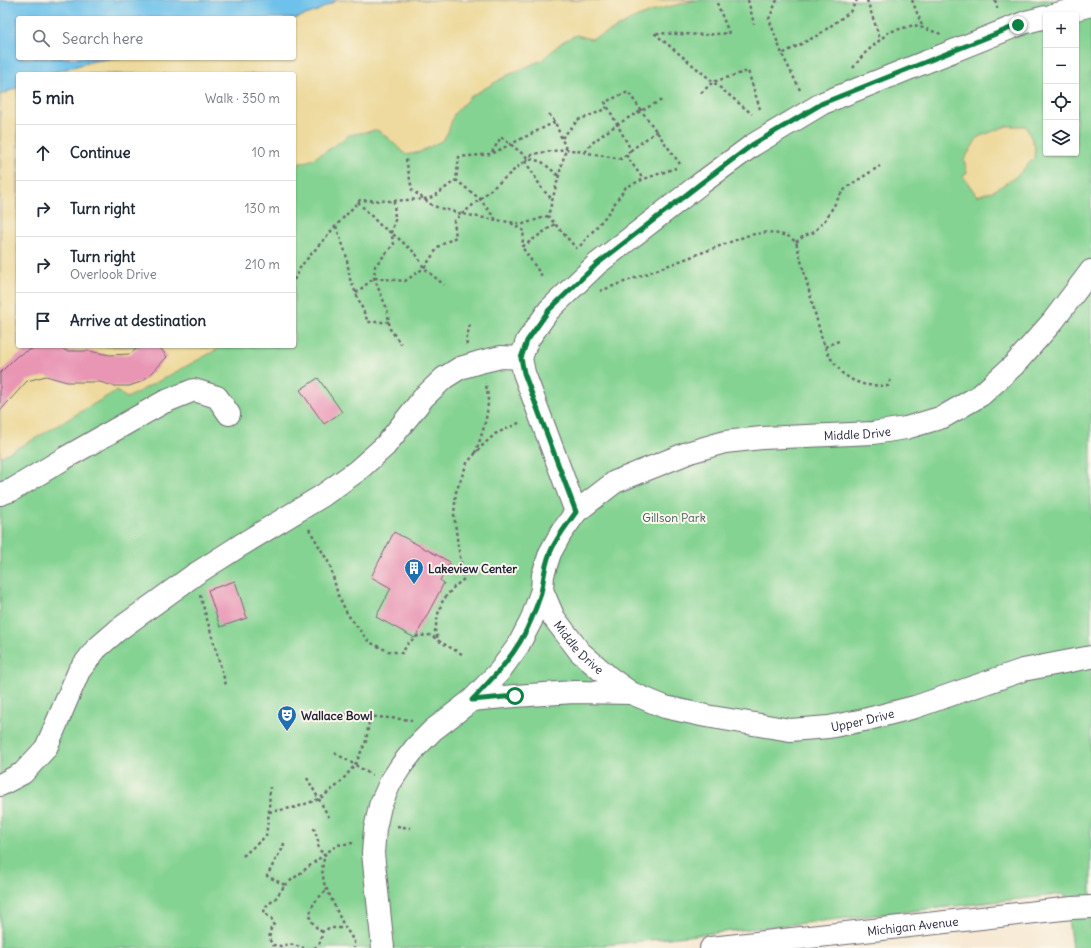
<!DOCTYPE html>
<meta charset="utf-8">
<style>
body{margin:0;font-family:Delius,sans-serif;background:#f2f2f3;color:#1f2937}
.controls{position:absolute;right:12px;top:12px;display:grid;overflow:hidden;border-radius:4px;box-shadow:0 1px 3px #0004}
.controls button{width:36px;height:36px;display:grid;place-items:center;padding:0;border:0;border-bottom:1px solid #e0e1e3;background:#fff;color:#1f2937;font:20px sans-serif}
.stop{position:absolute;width:12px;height:12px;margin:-9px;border:3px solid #0b8043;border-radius:50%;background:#fff}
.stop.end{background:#0b8043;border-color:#fff;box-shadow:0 1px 4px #0008}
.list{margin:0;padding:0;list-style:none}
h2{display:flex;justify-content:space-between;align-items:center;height:52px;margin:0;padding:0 16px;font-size:17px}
h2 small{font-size:13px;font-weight:400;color:#747a83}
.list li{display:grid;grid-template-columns:26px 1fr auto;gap:12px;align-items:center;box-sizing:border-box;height:56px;padding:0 16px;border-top:1px solid #e0e1e3}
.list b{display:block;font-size:15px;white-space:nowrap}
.list p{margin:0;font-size:13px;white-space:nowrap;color:#747a83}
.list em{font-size:13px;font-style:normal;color:#747a83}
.icon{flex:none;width:22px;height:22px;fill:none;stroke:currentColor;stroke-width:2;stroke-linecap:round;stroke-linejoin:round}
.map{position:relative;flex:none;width:1091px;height:948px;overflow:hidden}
.search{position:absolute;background:#fff;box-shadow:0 1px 3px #0004;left:16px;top:16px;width:280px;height:44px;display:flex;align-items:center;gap:10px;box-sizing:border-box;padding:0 14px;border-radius:4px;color:#747a83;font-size:15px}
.panel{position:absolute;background:#fff;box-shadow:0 1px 3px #0004;left:16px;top:72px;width:280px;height:276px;border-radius:4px}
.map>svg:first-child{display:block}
.green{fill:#84d392;stroke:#537a66;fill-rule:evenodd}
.sand{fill:#eeda9e;stroke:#887e6c}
.water{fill:#6dc1ea;stroke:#487292}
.building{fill:#e996b5}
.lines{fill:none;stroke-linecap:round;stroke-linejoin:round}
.minor-casing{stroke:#6d6870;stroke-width:24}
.path{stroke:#6d6870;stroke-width:2.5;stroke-dasharray:3 3;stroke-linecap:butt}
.minor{stroke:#fff;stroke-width:22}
.route{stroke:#0b8043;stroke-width:5}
.labels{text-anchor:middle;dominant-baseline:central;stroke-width:4;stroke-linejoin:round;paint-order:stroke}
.street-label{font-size:12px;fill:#22223b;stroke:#fbf7ec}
.park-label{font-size:12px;fill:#3f5755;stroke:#fbf7ec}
.poi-label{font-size:12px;font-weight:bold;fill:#22223b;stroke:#fbf7ec;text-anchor:start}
</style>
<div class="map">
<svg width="1091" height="948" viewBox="0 0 1091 948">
<rect width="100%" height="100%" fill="#fbf7ec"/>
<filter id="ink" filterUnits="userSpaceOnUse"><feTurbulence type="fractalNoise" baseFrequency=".025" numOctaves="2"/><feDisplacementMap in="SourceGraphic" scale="8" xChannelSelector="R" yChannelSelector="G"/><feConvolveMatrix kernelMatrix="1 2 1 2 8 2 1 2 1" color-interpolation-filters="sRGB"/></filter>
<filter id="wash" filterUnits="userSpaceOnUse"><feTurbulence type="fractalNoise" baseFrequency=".012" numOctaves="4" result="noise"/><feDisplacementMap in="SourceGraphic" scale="16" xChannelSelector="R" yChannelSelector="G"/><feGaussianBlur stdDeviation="0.9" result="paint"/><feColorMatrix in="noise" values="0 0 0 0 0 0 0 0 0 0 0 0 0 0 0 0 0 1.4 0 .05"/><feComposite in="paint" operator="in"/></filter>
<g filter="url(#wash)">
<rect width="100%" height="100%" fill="#f7e9d3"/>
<path class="green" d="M337,0H1091V948H1072L1065,894L579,948H0V95L18,87V346H294V74H47L114,58H294V19L317,11ZM1046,15H1076V153H1046Z"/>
<path class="sand" d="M337,0H696L656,10L633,19L611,31L591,39L576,35L562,42L542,60L508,75L470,97L454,114L448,132L443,140L420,152L406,155L388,138L377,130L349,135L331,148L311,160L294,165V74H47L94,61L114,58H294V19L317,11Z
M18,87V346L222,347L127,398L116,391L36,438L0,457V95Z
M1007,126H1026L1035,147L1034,158L1017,176L995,190L977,196L963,176L967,173L964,160L978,137Z"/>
<path class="water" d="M0,0H337L317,11L294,19V18H18V58H114L94,61L47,74H18V87L0,95Z"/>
<g id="blocks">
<path class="building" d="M38,346H60L66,351H89L110,355L130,354L140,346H159L167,357L153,372L141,382L129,386H113L100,382H67L46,376L27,381L0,411V373L17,356Z
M318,378L342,412L324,424L300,390Z
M394,532L450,562L440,580L444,583L415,638L376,617L391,588L371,577Z
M235,581L247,618L220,627L208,590Z"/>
</g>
</g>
<g filter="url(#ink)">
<use href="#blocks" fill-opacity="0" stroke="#6d6870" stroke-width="1"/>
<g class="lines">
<g class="minor-casing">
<g id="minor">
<path d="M1053,15L1091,5"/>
<path d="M0,494L12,490L65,458L164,402L194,390L217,397L229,414"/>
<path id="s1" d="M576,512L615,482L690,452L725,442L762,438L873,433L906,428L943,417L981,395L1014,365L1053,321L1091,271"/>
<path id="s2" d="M542,590L554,618L580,652L610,678L631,693L665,707L706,716L790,730L829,727L864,720L915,707L1023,670L1091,657"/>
<path d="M472,700L515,696L574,692L631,693"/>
<path d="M0,785L23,773L46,748L79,671L96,649L118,630L194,575L241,545L322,496L357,471L385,446L424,397L444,378L460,368L480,362L501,357L521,358"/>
<path d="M383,948L373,853L375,829L380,806L390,783L401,766L416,747L433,730L472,700L499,672L518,646L531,621L542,590L543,575L550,553L561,533L576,512L524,373L521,358L527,341L549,310L597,264L700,184L753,145L823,103L1026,22L1046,17"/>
<path id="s3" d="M711,948L1072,908L1091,907"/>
</g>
</g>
<path class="path" d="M748,0L754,24
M777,0L769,19L782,54
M867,0L880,39
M912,0L923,28
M995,0L998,11
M717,3L729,33L706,35L654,33L752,114
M853,68L864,54L889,32L914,25L941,34
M800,90L782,54L818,35L850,12L857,0
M701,93L713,82L748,71L760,109
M549,114L555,122L566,149L548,216L577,249
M657,131L631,150L605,102L628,92L680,164
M562,138L578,120L599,112L607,107
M585,152C591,143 597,139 605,133C623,120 642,110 662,100
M493,153L555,122
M626,155L643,179
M406,159L412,190L433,206L462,214L496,220
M525,161L534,175L542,189L553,200
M394,201L395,220L391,233L394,244L375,266L374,278L387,309L390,329L401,344
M358,202L380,225L398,238L416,254L424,268L444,285
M548,216L523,224L496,220L480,199L456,180L459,157L491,154L501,137L528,158L542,162L559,176
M511,223L524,231L522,247
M336,226L346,254L350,279L368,322H389
M796,242L804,236L814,232L826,219L842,192L850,185L880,166
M580,246L606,216L626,187L644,179L676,168
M542,276L522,247L555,224
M294,280L301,266L333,229L360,200L389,201L425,199L433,197L456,180
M600,291L749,235L769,232L788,236L796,242L822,339L829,356L842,373L854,381L866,385L888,386L891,379
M356,293L374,278L405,281L424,268L439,246L456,237L454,221L533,154L566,149L621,159L631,150
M467,345L466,341L470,324
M825,347L841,340
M475,453C483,433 493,403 485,383
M309,529L330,565L338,595L348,615L369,642L388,651L402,653L409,642L418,636L431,635L439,641
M200,595L226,685
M462,654L451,648L439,641L435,631L438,614L443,600L454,587L464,579L458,546L454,514L456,492L467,463L482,446L495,434L521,422
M344,714L412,720
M335,753L372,775
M307,778L330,819
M269,812L297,807L319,799L338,785L355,765L366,741L370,716
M397,826L410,828
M284,843L283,848L277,857L267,876L285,885L275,899L265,907L264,913L271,918L274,924L271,928L269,939L273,945L281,946L290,944L304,948
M353,843L337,845L325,854L322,869L324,883L343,924L354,941V948
M243,856L266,836L269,812L270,787
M285,885L325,854L319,850L318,841L314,828
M322,932L316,927L310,919C311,903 315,901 327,890
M314,948C321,945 321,939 322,932L329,928H345"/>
<use href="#minor" class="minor"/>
</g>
</g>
<g class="lines" filter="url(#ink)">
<path class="route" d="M515,696L472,700C495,676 518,652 531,620C535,610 540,599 542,588C544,576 545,564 550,553C556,538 567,525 576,512L524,373L521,358L527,341L549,310L597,264L700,184L752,145L823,103L1018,25"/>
</g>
<defs>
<g id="building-pin" transform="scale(1)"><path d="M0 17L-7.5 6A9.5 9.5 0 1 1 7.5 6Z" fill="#1f6fb2" stroke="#fbf7ec"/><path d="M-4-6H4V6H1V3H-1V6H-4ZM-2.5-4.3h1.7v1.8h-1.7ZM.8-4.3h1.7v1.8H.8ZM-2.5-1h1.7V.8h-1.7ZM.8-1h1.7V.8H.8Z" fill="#fff"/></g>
<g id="theatre-pin" transform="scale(1)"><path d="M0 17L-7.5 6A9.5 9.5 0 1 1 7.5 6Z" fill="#1f6fb2" stroke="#fbf7ec"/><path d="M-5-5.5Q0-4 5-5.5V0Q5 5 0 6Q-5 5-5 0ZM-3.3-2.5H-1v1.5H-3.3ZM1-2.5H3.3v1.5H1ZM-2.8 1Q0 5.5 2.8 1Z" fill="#fff"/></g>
</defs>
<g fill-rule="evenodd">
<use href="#building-pin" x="414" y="568"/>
<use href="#theatre-pin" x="287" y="715"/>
</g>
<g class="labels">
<g class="street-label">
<text stroke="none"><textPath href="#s1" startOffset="299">Middle Drive</textPath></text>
<text stroke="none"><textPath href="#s2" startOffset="69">Middle Drive</textPath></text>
<text stroke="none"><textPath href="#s2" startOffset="376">Upper Drive</textPath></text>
<text stroke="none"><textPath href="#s3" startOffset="203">Michigan Avenue</textPath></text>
</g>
<g class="park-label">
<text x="674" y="517">Gillson Park</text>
</g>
<g class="poi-label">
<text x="428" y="568">Lakeview Center</text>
<text x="301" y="715">Wallace Bowl</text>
</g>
</g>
</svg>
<div class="controls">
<button>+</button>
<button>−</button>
<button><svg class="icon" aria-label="locate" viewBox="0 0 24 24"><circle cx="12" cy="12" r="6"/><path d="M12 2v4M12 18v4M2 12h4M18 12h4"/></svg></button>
<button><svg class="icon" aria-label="layers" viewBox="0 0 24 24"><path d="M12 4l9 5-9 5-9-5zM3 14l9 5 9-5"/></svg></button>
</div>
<div class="stop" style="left:515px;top:696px"></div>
<div class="stop end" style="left:1018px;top:25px"></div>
<div class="search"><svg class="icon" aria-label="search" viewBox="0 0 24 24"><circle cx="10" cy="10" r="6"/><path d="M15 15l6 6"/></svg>Search here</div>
<section class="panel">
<h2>5 min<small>Walk · 350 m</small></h2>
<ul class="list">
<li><svg class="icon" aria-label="ahead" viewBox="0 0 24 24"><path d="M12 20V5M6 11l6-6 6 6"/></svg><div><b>Continue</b></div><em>10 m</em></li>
<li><svg class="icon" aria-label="right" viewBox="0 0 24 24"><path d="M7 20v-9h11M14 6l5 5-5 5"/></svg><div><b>Turn right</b></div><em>130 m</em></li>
<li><svg class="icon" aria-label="right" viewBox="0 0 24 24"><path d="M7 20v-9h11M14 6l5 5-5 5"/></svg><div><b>Turn right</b><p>Overlook Drive</p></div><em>210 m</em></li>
<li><svg class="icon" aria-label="arrive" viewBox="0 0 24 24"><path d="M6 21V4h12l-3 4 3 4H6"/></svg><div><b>Arrive at destination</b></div></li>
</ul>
</section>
</div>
